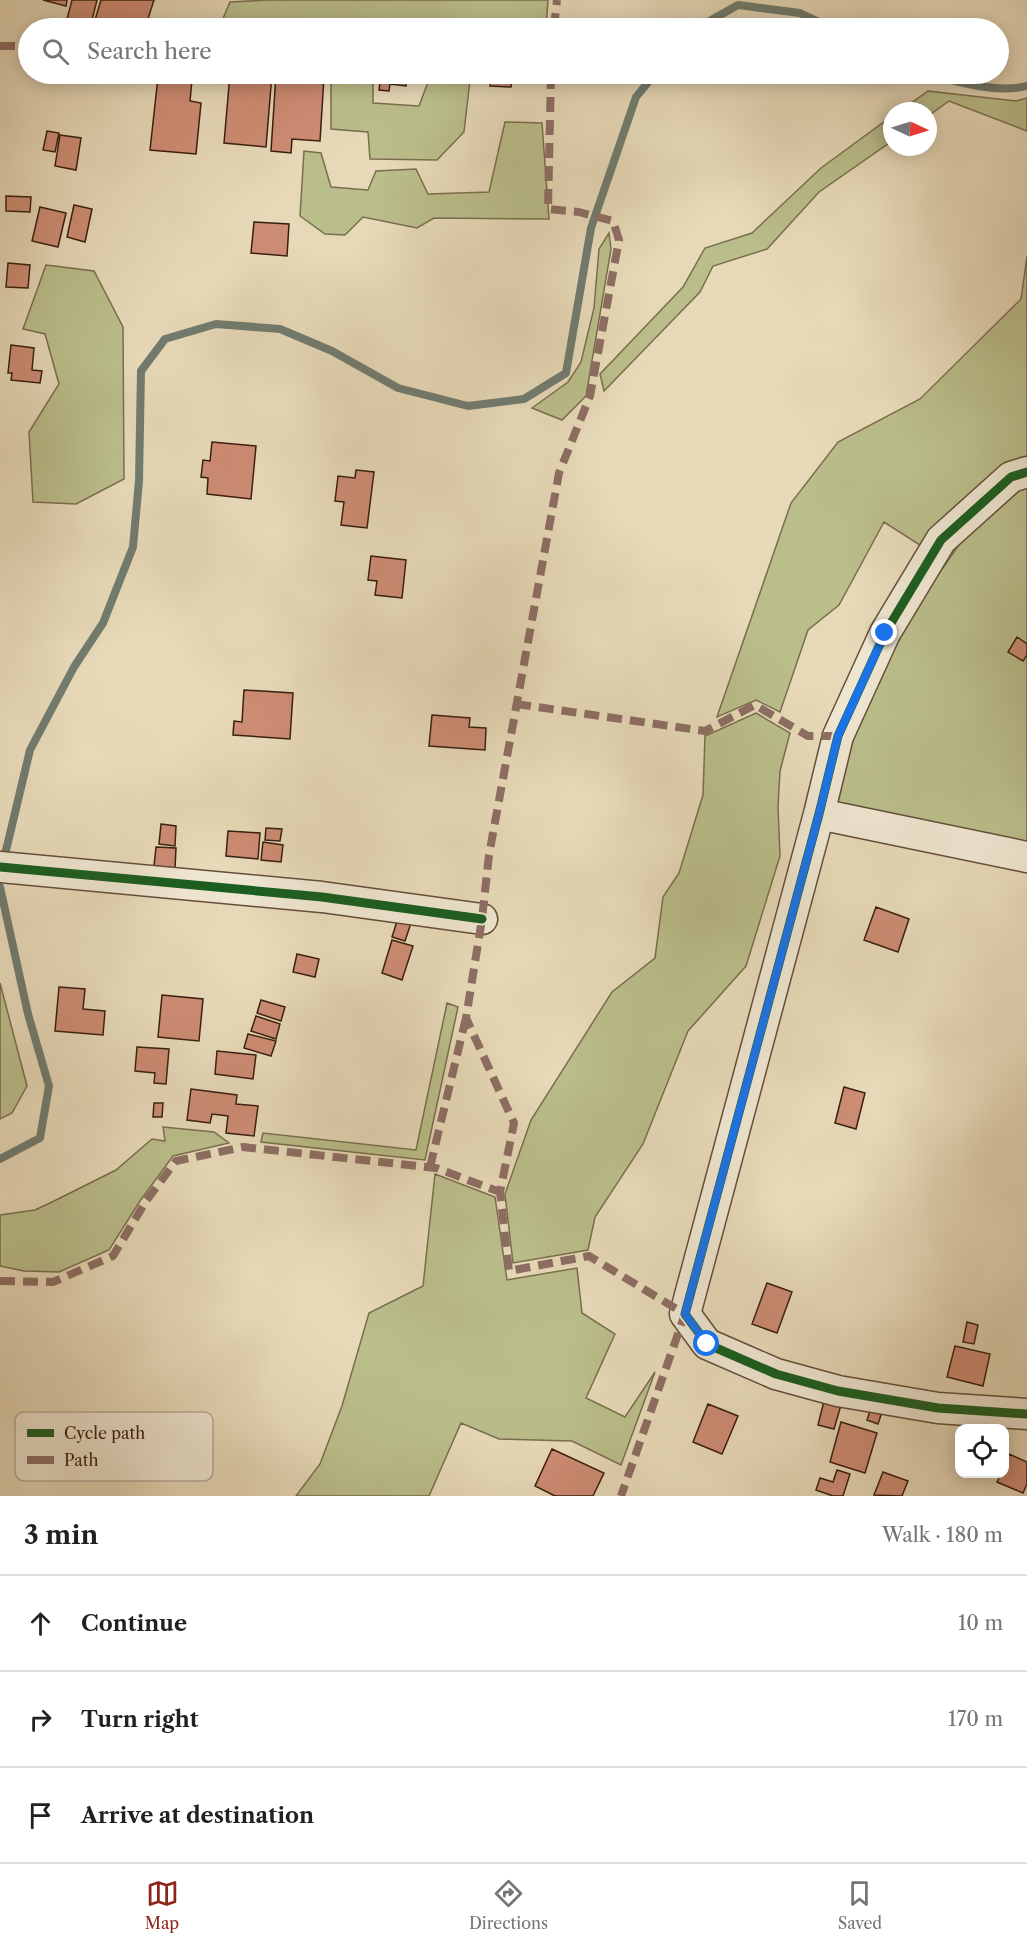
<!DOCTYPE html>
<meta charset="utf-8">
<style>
body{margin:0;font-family:"Libre Caslon Text",serif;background:#f2f2f2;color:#202124}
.controls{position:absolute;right:18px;bottom:18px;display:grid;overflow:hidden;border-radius:12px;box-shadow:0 3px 15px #0003}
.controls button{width:54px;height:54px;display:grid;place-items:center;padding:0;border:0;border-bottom:2px solid #e0e0e0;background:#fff;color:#202124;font:30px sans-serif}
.compass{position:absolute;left:883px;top:102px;width:54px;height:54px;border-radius:50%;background:#fff;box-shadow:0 3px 15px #0003;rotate:94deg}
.stop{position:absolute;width:18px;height:18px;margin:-14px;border:4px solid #1a73e8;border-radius:50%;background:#fff}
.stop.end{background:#1a73e8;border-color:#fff;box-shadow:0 2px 6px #0008}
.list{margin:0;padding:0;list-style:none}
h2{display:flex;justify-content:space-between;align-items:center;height:78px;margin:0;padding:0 24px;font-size:26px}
h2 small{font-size:20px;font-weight:400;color:#757577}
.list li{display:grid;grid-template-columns:39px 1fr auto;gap:18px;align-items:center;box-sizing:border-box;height:96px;padding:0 24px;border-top:2px solid #e0e0e0}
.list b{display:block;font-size:22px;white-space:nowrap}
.list em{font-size:20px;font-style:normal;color:#757577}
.icon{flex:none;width:33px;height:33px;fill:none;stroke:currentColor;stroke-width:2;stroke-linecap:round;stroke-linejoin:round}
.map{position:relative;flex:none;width:1027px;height:1496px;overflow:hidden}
.search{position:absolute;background:#fff;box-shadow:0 3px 15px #0003;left:18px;right:18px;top:18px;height:66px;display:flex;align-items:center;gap:15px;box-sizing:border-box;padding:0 21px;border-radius:33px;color:#757577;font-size:22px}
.sheet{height:366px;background:#fff}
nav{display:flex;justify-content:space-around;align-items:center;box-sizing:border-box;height:84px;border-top:2px solid #e0e0e0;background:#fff;font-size:16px;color:#757577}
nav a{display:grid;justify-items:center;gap:3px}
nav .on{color:#8f2418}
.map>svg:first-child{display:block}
.green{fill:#babe8b;stroke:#7a6e4e;stroke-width:1.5}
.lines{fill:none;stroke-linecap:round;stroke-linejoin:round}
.stream{stroke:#717c6f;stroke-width:8}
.building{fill:#cd8c74;stroke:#391f10;stroke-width:1.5}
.minor-casing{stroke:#644e3a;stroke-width:33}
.minor{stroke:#efe6d1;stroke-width:30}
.quiet{stroke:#8d6e63;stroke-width:8;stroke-dasharray:15 8;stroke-linecap:butt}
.cycleway-casing{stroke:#efe6d1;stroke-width:13}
.cycleway{stroke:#1b5e20;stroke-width:9}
.route{stroke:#1a73e8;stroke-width:8}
.key{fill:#efe6d1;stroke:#b8aa97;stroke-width:1.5}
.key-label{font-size:16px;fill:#391f10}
</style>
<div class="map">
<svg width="1027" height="1496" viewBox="0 0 1027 1496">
<rect width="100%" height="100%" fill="#e7d9b8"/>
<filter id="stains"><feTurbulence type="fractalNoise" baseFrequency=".00333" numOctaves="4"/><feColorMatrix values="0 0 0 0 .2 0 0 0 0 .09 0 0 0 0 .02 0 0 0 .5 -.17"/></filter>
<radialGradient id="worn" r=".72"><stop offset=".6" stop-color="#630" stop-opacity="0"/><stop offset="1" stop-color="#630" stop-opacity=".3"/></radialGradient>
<path class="green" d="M268,0H548L546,28H219L230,2Z
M331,74H373V103L419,106L431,74L470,80L464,132L437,160L370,159L368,132L331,129Z
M928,91L1016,101L1027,98V131L949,101L928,116V111H900Z
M892,116V141L819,192L767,249L713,266L700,292L604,391L600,374L683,287L705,248L752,233L821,168Z
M505,122L542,123L549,219L434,218L417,228L363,217L345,235L325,234L300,216L304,151L321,153L331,187L368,190L376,171L416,169L428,194L489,192Z
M609,233L611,249L586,396L562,420L532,408L568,382L581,362L594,308L599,249Z
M1027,256V464L923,547L884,522L839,605L808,630L780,712L756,700L717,717L791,503L838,442L920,399L1021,299Z
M46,265L94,271L123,327L124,479L76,504L33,502L29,432L59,384L45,334L23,329Z
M1027,485V849L831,805L846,737L917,605L970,529Z
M756,713L790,733L780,771L778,807L780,856L746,966L688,1031L643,1144L595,1217L588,1250L513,1263L505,1194L531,1120L612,992L655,958L663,897L679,873L703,795L705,736Z
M0,983L27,1086L12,1113L0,1119Z
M447,1003L458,1007L425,1160L261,1142L263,1133L416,1150Z
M163,1127L214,1132L229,1143L173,1156L140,1201L109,1250L59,1272L24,1271L0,1266V1215L35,1210L50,1203L116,1170L152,1139L165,1141Z
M435,1174L495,1197L507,1280L577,1268L582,1313L615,1334L586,1398L625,1417L655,1372L621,1465L572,1441L499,1439L461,1423L429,1496H296L320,1464L342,1406L369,1313L423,1286Z"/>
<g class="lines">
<path class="stream" d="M697,28L738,5L800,13L832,28
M927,74C957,81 996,94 1027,86
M3,863L30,750L74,667L103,623L133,547L139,481L141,371L165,339L216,324L280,329L332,351L398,388L468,406L524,399L566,373L591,228L636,97L655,74
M0,887L28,1014L49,1086L40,1138L0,1159"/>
</g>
<path class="building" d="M43,0H67L66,6Z
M72,0H97L90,28L66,23Z
M101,0H154L145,28H120L95,20Z
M230,74H272L266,147L224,143Z
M276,74L324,77L320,141L292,139L291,153L271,151Z
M381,74H407L406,86L390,84L389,91L379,90Z
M491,74H512L511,87L490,86Z
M158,77L192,80L190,101L201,103L196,154L150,150Z
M47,131L59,133L55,152L43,150Z
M60,135L81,138L76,170L55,166Z
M6,196L31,197L30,212L6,211Z
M74,205L92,209L85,242L67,237Z
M40,207L66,213L58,247L32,241Z
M254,222L289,224L287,256L251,253Z
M8,263L30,265L28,288L6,287Z
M11,345L34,348L32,370L42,371L40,383L11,380L12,373H8Z
M212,442L256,446L251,499L207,494L208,478L201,477L203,460L210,461Z
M356,470L374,472L367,528L341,525L344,502L335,501L338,476L355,478Z
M371,556L406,560L402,598L375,595L377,581L368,580Z
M1017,637L1027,644V655L1023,661L1008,652Z
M244,690L293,693L290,739L233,735L234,721L242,722Z
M432,715L470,718L469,727L486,728L485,750L429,746Z
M161,824L176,826L175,846L159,844Z
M266,828L282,829L280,841L265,840Z
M228,831L260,833L258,859L226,856Z
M263,842L283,845L281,862L261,860Z
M156,847L176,848L175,868L154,866Z
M876,907L909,919L898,952L864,940Z
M398,918L411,923L405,941L392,937Z
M392,940L413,946L402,980L382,973Z
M297,954L319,959L315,977L293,972Z
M59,987L85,989L83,1009L105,1011L103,1035L55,1031Z
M162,995L203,999L199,1041L158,1037Z
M261,1000L285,1007L281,1021L257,1013Z
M256,1016L280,1024L276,1039L251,1031Z
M248,1034L276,1041L271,1056L244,1048Z
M137,1047L169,1049L166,1084L154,1083L155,1073L135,1071Z
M217,1051L256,1055L253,1079L215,1074Z
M844,1087L865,1093L856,1129L835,1123Z
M191,1089L237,1095L236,1104L258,1106L254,1136L226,1133L228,1116L212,1114L210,1123L187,1120Z
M154,1103H163L162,1117H153Z
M767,1283L792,1292L777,1333L752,1324Z
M967,1322L978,1325L974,1344L963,1342Z
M955,1346L990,1354L983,1386L947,1377Z
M824,1401L841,1405L834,1429L818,1425Z
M708,1404L738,1416L722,1454L693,1442Z
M872,1405L883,1409L878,1424L867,1420Z
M841,1422L877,1433L865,1473L830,1462Z
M552,1449L604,1473L593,1496H555L535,1486Z
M1009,1454L1027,1462V1484L1023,1493L997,1482L1001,1474H1004V1464Z
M837,1470L850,1474L843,1496H833L816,1490L820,1478L833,1482Z
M883,1472L908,1481L902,1496L874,1495Z"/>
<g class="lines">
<g class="minor-casing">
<path id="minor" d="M1027,472L1011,477L941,540L885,633L838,736L819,814L685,1314L707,1344L776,1374L838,1391L938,1408L1027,1414
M819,814L1027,857
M0,867L322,897L482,919"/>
</g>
<use href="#minor" class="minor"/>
<path class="quiet" d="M554,28L557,0
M0,46H28
M551,74L548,209L579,212L613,221L619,240L590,396L559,473L489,855L482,919L466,1018L514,1123L500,1192L509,1271L589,1256L685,1314L621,1496
M516,704L705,731L755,705L808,736H838
M430,1167L466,1018
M0,1281L53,1282L113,1256L146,1201L176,1161L243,1147L436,1168L500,1192"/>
<g class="cycleway-casing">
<path id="cycleway" d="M1027,472L1011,477L941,540L885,633L838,736L819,814L685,1314L707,1344L776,1374L838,1391L938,1408L1027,1414
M0,867L322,897L482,919"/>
</g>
<use href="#cycleway" class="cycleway"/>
</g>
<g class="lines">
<path class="route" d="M707,1344L685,1314L819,814L838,736L885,633"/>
</g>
<rect x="15" y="1412" width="198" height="69" rx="9" class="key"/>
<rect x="27" y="1429" width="27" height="8" fill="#1b5e20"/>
<rect x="27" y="1456" width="27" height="8" fill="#8d6e63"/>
<g class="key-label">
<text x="64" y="1439">Cycle path</text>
<text x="64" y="1466">Path</text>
</g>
<rect width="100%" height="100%" filter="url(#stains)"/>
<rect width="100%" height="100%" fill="url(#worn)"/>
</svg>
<div class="controls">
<button><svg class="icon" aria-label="locate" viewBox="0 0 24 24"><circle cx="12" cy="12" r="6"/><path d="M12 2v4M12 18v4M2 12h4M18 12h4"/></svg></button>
</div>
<svg class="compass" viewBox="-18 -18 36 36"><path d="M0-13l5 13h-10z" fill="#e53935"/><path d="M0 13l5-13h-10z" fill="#757577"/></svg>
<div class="stop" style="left:707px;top:1344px"></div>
<div class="stop end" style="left:885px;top:633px"></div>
<div class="search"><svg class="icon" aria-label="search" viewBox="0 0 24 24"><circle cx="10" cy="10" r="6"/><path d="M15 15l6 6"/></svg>Search here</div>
</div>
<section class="sheet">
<h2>3 min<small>Walk · 180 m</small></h2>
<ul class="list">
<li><svg class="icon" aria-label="ahead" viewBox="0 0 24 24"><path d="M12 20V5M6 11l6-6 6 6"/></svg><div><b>Continue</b></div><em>10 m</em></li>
<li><svg class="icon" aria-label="right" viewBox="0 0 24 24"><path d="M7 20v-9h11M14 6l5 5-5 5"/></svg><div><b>Turn right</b></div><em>170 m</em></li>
<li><svg class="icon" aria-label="arrive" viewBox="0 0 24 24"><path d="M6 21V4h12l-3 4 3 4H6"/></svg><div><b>Arrive at destination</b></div></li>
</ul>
</section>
<nav>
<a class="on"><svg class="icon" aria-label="map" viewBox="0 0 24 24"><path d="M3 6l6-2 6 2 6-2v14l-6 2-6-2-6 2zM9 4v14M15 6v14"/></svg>Map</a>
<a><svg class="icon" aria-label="directions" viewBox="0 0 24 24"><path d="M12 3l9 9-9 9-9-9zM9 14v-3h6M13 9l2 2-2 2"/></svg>Directions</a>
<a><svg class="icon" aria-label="saved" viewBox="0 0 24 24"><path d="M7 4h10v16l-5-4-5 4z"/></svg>Saved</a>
</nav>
